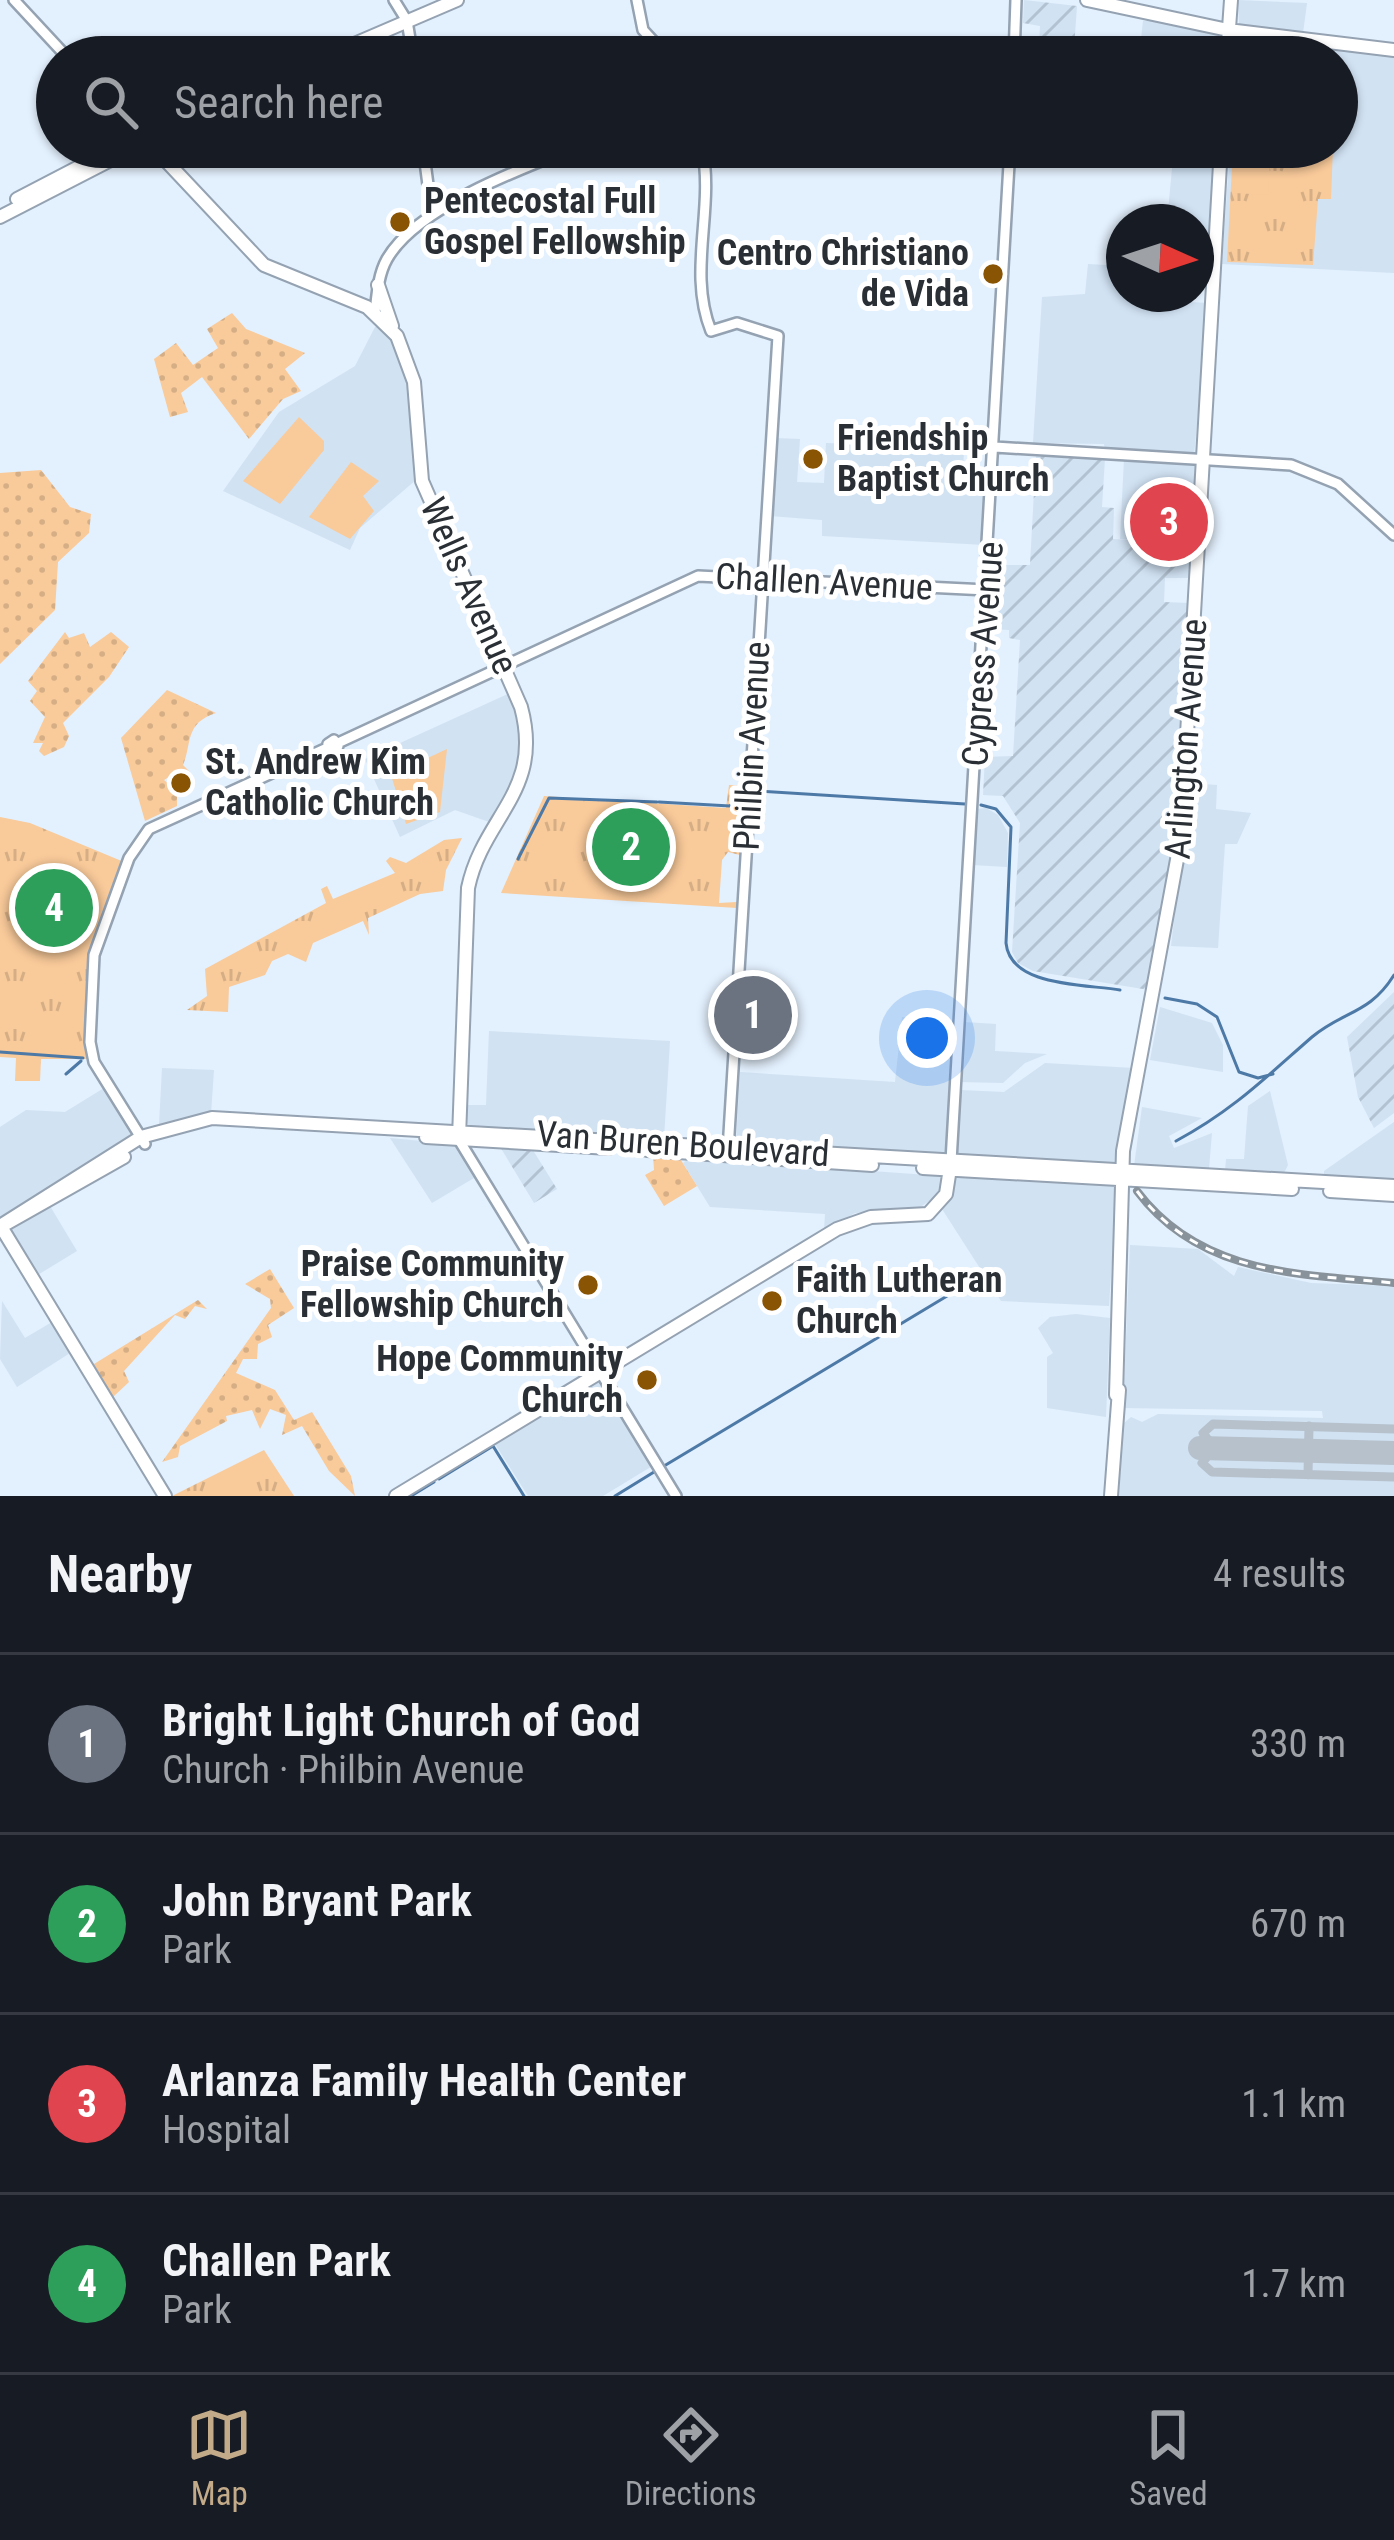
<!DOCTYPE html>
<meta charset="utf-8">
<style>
body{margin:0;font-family:"Roboto Condensed",sans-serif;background:#20242c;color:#f1f3f6}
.compass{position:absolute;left:1106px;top:204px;width:108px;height:108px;border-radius:50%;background:#171b24;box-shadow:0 3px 9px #0004;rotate:93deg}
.you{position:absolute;left:927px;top:1038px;width:42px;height:42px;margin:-30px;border:9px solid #fff;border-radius:50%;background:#1a73e8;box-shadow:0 0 0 18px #1a73e833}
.badge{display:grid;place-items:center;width:78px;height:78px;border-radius:50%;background:#c3ab8a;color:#fff;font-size:39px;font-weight:700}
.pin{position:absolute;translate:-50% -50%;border:6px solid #fff;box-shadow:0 3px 12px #0006}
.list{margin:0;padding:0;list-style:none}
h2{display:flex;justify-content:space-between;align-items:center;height:156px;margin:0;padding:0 48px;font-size:51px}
h2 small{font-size:39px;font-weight:400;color:#9ea1a6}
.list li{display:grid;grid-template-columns:78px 1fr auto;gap:36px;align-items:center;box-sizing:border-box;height:180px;padding:0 48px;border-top:3px solid #363941}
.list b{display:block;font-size:45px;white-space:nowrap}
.list p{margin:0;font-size:39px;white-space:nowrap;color:#9ea1a6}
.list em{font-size:39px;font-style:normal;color:#9ea1a6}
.icon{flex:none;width:66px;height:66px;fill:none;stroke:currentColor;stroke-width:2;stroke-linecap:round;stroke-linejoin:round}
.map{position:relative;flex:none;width:1394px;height:1496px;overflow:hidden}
.search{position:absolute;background:#171b24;box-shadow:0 3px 9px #0004;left:36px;right:36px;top:36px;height:132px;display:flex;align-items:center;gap:30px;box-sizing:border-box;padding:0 42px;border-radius:66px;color:#9ea1a6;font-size:45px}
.sheet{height:876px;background:#171b24}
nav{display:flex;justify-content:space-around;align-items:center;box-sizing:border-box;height:168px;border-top:3px solid #363941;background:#171b24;font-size:33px;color:#9ea1a6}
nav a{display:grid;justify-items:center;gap:6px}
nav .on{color:#c3ab8a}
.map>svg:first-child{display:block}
.built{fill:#d1e2f3}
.industrial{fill:url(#industrial-furrows)}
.grass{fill:url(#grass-dots)}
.park{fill:url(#park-tufts)}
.pitch{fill:#f9ca9a}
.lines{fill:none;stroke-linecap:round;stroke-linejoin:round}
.stream{stroke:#4d79a7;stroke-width:3}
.taxiway{stroke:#b6c1cc;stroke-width:9}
.runway{stroke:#b6c1cc;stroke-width:24}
.minor-casing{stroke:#94a2b2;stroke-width:14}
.major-casing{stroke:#94a2b2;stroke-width:16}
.minor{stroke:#fff;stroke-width:9}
.major{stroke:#fff;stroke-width:12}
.rail-casing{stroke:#88929b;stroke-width:8}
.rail{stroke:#fff;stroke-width:3;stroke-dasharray:9;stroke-linecap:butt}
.poi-dot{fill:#8a5405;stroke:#fff;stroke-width:4.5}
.labels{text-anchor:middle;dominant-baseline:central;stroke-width:10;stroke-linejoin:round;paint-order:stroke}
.poi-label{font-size:36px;font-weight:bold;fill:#292f35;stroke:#fff;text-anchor:start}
.street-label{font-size:36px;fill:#292f35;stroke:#fff}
</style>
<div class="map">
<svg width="1394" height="1496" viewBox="0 0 1394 1496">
<defs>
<pattern id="industrial-furrows" width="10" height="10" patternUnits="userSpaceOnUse" patternTransform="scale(3)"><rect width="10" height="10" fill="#d1e2f3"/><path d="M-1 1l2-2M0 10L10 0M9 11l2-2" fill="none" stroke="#b3c2d1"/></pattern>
<pattern id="grass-dots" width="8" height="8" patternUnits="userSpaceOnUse" patternTransform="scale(3)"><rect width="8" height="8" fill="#f9ca9a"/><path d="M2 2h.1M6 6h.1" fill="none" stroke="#d5ae85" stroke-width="1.8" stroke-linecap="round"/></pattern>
<pattern id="park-tufts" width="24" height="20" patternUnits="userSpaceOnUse" patternTransform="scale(3)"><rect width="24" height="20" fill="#f9ca9a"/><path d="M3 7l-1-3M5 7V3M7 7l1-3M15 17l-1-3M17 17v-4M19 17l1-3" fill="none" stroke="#d5ae85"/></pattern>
</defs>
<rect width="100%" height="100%" fill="#e3f0fd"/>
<path class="built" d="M1238,0L1307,3L1303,33L1239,24Z
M1143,21H1169L1224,34L1223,57H1139Z
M1237,36L1394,57V273L1222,264L1230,147H1337V57H1236Z
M1174,147H1217L1209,264L1196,263V222H1167Z
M1088,264L1124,266V294L1133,299L1208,303L1194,456L1105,449L1104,444L1033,443L1042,297L1085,294Z
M381,326L402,354L410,391L417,479L360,528L350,550L223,491L279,412L355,366L375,327Z
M774,438L800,439L797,482L824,483L826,443L964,449L963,472L989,474L985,545L822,536V520L770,516Z
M1124,459L1195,463L1192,544L1120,539Z
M510,693L522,730L518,774L492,823L455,810L400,837L365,759Z
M1190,783L1217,785L1216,809L1251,813L1237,844H1225L1218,948L1171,946Z
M986,808L998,815L1008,833L1007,867L973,865L977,809Z
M1160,1007L1212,1023L1223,1045V1072L1150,1060Z
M902,1017L956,1022L946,1155L736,1141L740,1072L895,1082Z
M964,1022L996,1024L995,1051L1047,1054L1025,1063L1003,1083L960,1082Z
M489,1031L670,1041L664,1138L468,1127L466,1105H486Z
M1045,1063L1134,1068L1116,1167L956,1157L960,1090L1004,1092Z
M162,1068L214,1070L211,1114L159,1125Z
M104,1088L132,1136L0,1218V1127L26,1110L65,1112Z
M1270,1091L1288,1165L1283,1175L1225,1171L1226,1159H1244L1248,1106Z
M1142,1107L1202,1118L1169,1136L1174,1148L1212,1133L1209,1169L1134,1166Z
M1394,1122V1181L1324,1178V1171Z
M390,1138L453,1144L474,1178L432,1203Z
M689,1158L942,1176L941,1185L939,1194L919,1208L855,1213L824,1231L825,1214L710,1207L683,1163Z
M956,1176L1117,1186L1109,1306L1001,1301L942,1209Z
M50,1206L77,1251L36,1276L10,1231Z
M1130,1245L1198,1249L1234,1276L1238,1267L1311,1283L1394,1286V1496H1119L1123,1424L1131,1417L1142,1422L1158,1414L1323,1418L1322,1411L1123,1408Z
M2,1301L25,1338L52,1322L70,1353L17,1387L0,1359Z
M1076,1314L1110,1318L1106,1417L1047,1408V1357L1053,1353L1038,1328L1050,1317Z
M601,1381L654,1465L603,1496H528L495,1444Z"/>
<path class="industrial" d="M1024,0L1077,6L1074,48L1039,45L1040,26L1023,23Z
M1036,455L1105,458L1102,507L1114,508L1113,539L1192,544L1190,578H1165L1164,602L1188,603L1169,876L1149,990L1033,971L1018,963L1012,952L1020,823L1003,796L983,795L985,757L1013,756L1020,640L1009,638V630L990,629L994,565H1030Z
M1394,992V1113L1374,1128L1358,1097L1347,1037Z
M499,1145L531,1147L557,1189L534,1203Z"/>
<path class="grass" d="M232,313L246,329L305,353L285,369L301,391L283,399L249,439L202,377L181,393L188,412L170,417L154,359L176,343L193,365L218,348L207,329Z
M41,470L70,507L91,514L89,533L58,562L55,610L0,664V473Z
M65,632L69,638L84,633L90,647L111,632L129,647L109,677L63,723L69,736L64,747L44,756L39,751L43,743H33L45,717L30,701L37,691L28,681Z
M167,690L216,713C184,723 192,745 183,765L190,772L179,771L164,780L177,791V806L145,821L121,738Z
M653,1155L679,1157L697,1186L664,1206L645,1175L654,1170Z
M270,1269L294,1308L268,1325L272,1337L258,1344L257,1359H243L236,1373L275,1390L294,1420L312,1412L351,1476L355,1496L329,1471L302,1426L282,1435L286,1415L270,1409L260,1429L252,1410L226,1416L227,1421L180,1446L178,1457L162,1462L271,1308L270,1299L245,1284Z
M198,1300L207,1309L195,1306L185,1319L175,1315L124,1371L129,1382L113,1397L94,1364Z"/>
<path class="park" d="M1233,147H1333L1331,199H1318L1313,265L1227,262Z
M729,785L745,786L740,855L728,852L722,860L719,903L737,902V908L501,893L544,796L726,808Z
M0,817L30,823L124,862L91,953L88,1059H41L40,1081H15L16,1058L0,1057Z
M462,838L446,870L443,891L420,894L368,918L369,935L363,921L313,943L306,962L288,954L272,961L265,975L229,987L228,1012L187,1010L207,996L205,969L326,903L321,889L327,886L333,899L395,873L386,861L390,857L406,863L444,840Z
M264,1450L294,1496H172Z"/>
<path class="pitch" d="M1237,147H1271L1268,195L1234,193Z
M299,417L324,441V450L280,504L243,481Z
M351,462L379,481L363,496L374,511L350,539L309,517Z
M447,749L440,812L406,824L391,775Z"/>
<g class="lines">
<path class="stream" d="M757,791L965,804
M659,802L730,806L743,790
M981,805L996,809L1011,827L1006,943C1010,987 1085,984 1120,990
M518,859L549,798L657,802
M1165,998L1197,1004L1217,1017L1239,1072L1258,1078L1273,1074
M0,1052L83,1058
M66,1074L81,1061
M1176,1141C1232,1111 1265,1078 1312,1037C1343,1011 1370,1014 1394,975
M664,1466L982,1275
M439,1479L493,1446L524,1496
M411,1496L434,1482
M615,1496L654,1472"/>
<path class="taxiway" d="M1394,1429L1213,1424L1203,1433L1214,1448L1202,1463L1212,1472L1394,1477
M1308,1475L1309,1426"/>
<path class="runway" d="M1200,1448L1394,1453"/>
<g class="minor-casing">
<path id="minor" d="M14,0L67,57
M394,0L407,21L413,57
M637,0L643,30L668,57
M1014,57L1016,0
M423,147L432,215
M702,147C715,209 687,271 711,331L737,323L778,336L728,1150
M375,313C377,295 378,275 387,259C417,207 522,168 577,147
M995,447L1291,465L1338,484L1394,535
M334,740L338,746L331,750L328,744Z
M338,743L698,576L987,590
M459,1140L676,1496
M145,1144L94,1062L90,1042L94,955L129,858L149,829L329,747
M951,1161L1010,147"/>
</g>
<g class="major-casing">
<path id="major" d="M1087,0L1228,30L1394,50
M324,57L457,0
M1227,57L1231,0
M153,147L264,265L367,307L397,336L414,382L422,481L521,707C544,792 483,816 468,888L459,1138
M17,199L117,147
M0,217L136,147
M378,285L392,326
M426,1137L609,1148
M647,1150L872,1165
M923,1168L1292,1189
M1330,1191L1394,1195
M0,1225L165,1496
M0,1226L141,1137L212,1118L1394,1186
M2,1226L124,1157
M1116,1395L1123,1151L1181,838L1221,147
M396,1496L837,1229L871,1217L928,1214L946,1194L951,1162
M1111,1496L1119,1390"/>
</g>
<use href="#minor" class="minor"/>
<use href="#major" class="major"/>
<g class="rail-casing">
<path id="rail" d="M1137,1191C1200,1275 1299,1274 1394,1283"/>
</g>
<use href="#rail" class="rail"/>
</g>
<g class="poi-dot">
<circle cx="400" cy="222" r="12"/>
<circle cx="993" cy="274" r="12"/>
<circle cx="813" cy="459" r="12"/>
<circle cx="181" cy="783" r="12"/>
<circle cx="588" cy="1285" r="12"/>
<circle cx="772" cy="1301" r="12"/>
<circle cx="647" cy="1380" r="12"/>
</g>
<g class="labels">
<g class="poi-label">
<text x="424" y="201">Pentecostal Full<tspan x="424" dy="41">Gospel Fellowship</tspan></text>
<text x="969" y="253" text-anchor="end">Centro Christiano<tspan x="969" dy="41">de Vida</tspan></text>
<text x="837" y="438">Friendship<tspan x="837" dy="41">Baptist Church</tspan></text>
<text x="205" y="762">St. Andrew Kim<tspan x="205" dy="41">Catholic Church</tspan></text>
<text x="564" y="1264" text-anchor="end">Praise Community<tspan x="564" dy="41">Fellowship Church</tspan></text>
<text x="796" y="1280">Faith Lutheran<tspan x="796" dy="41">Church</tspan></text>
<text x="623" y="1359" text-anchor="end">Hope Community<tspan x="623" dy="41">Church</tspan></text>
</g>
<g class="street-label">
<text transform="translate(824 582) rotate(3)">Challen Avenue</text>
<text transform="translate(469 586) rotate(66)">Wells Avenue</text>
<text transform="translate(983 654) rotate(-86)">Cypress Avenue</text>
<text transform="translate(1186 739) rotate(-86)">Arlington Avenue</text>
<text transform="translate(752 746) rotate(-87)">Philbin Avenue</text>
<text transform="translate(683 1144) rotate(4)">Van Buren Boulevard</text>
</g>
</g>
</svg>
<svg class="compass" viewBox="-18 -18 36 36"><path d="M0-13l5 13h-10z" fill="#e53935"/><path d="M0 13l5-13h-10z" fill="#9ea1a6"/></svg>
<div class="you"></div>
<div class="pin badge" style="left:753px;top:1015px;background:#6b7280">1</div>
<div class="pin badge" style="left:631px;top:847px;background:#2e9e5b">2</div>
<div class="pin badge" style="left:1169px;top:522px;background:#e0444e">3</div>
<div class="pin badge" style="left:54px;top:908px;background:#2e9e5b">4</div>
<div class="search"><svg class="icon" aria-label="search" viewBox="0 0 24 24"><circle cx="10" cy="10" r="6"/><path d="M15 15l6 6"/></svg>Search here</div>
</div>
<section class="sheet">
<h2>Nearby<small>4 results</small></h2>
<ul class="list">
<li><span class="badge" style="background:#6b7280">1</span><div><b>Bright Light Church of God</b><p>Church · Philbin Avenue</p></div><em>330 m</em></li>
<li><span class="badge" style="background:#2e9e5b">2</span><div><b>John Bryant Park</b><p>Park</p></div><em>670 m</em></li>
<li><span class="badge" style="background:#e0444e">3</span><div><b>Arlanza Family Health Center</b><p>Hospital</p></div><em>1.1 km</em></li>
<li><span class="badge" style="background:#2e9e5b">4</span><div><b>Challen Park</b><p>Park</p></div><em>1.7 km</em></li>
</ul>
</section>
<nav>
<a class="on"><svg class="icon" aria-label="map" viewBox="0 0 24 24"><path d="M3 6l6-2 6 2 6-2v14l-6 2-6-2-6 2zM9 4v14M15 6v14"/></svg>Map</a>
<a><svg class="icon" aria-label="directions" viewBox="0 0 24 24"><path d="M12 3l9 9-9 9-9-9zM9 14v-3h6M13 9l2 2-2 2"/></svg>Directions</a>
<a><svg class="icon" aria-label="saved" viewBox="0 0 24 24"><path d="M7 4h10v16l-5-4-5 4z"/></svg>Saved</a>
</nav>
